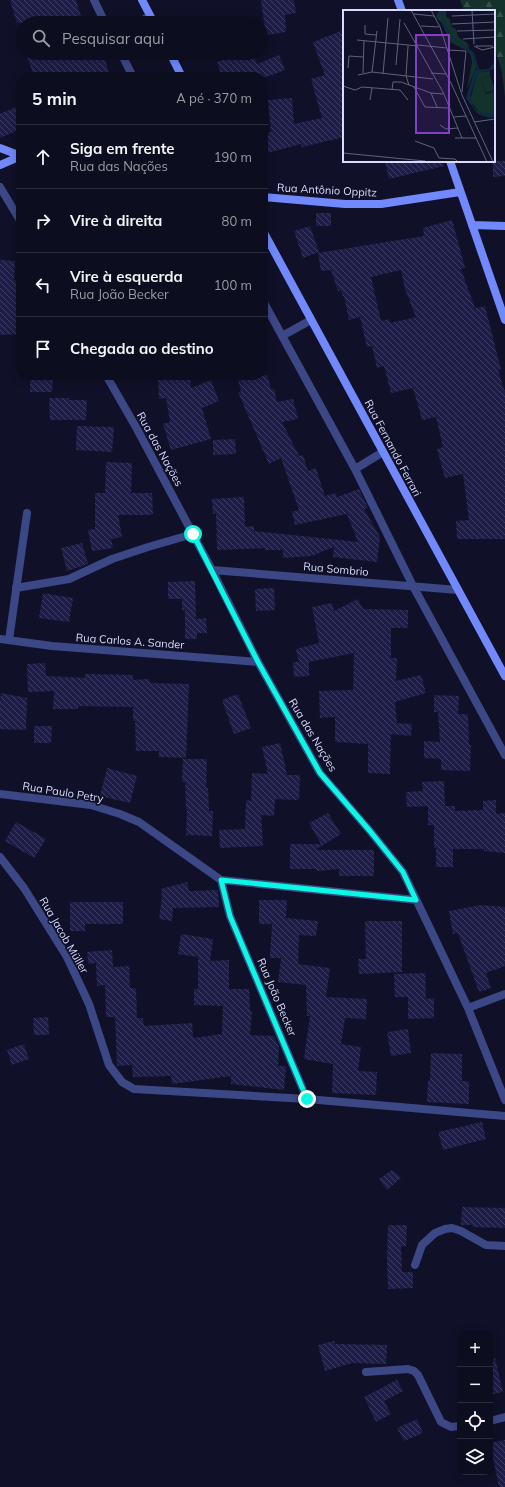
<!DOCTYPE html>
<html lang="pt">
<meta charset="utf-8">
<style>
body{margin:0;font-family:Mulish,sans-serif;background:#1a1b2b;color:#f1f3f6}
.controls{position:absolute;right:12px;bottom:12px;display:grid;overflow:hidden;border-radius:8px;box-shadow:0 2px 10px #0003}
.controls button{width:36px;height:36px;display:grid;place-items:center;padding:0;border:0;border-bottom:1px solid #2c2d3c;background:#0c0d1e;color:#f1f3f6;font:20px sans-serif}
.stop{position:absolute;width:12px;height:12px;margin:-9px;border:3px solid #08fae2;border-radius:50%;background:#fff}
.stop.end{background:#08fae2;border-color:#fff;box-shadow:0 1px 4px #0008}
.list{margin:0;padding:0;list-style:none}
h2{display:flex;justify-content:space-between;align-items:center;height:52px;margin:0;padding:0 16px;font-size:17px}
h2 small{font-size:13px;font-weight:400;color:#9a9ca4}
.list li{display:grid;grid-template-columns:26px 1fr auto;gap:12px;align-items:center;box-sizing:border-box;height:64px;padding:0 16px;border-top:1px solid #2c2d3c}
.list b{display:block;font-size:15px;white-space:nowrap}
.list p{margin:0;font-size:13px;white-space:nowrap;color:#9a9ca4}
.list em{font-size:13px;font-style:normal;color:#9a9ca4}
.icon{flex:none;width:22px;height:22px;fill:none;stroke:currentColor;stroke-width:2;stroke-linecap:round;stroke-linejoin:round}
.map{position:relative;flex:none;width:505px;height:1487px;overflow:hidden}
.search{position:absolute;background:#0c0d1e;box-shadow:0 2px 10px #0003;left:16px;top:16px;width:252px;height:44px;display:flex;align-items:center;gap:10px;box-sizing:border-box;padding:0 14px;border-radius:22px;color:#9a9ca4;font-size:15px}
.panel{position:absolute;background:#0c0d1e;box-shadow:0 2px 10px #0003;left:16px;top:72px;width:252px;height:308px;border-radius:16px}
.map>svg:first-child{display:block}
.forest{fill:url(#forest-firs)}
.building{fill:url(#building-back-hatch);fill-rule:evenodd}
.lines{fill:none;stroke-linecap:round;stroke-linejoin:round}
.lane{stroke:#3c4886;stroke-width:8}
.street{stroke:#3c4886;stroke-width:8}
.secondary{stroke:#7189fc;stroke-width:8}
.route{stroke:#08fae2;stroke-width:5}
.labels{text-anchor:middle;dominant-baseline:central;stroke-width:3.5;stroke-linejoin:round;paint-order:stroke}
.street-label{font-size:11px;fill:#d8dbfe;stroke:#101128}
.inset-river{fill:none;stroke:#0c2c45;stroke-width:2}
.inset-road{fill:none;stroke:#60627e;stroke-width:1}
.view{fill:#843ec5;fill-opacity:0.15;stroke:#843ec5;stroke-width:2}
.inset-edge{fill:none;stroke:#d8dbfe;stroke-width:2}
</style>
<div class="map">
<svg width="505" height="1487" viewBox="0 0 505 1487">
<defs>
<pattern id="forest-firs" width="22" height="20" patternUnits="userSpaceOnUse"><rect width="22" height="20" fill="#13322b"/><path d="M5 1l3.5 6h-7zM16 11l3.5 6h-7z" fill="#354f4b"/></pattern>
<pattern id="building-back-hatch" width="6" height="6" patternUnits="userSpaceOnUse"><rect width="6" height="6" fill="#1d1d48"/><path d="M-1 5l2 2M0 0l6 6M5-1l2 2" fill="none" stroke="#3d3d63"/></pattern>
</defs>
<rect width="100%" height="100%" fill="#101128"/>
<path class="forest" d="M460,0H505V97L502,72L494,47V11H464Z"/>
<path class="building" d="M10,0H76L83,23H17Z
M261,0H294L296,13L285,15L286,32L266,35Z
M344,30V137L302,147L301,144L263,154V134L271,132L268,100L292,98L294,124L322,118L311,79L325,75L313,42Z
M26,53H105V59L110,77H34Z
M245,53H253L257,64L279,55L285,70L266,77H222L217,62Z
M21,105V129L0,138V114Z
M385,161H443L444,166L389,179Z
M493,161H505V176L493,177Z
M316,213H331V226H316Z
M452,220L465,268L461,269L475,308L485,306L501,370H498L505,392V539H457L456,521L469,520L463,474L445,478L437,449L443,447L436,417L422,420L413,388L391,393L384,366L377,368L372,346L367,347L360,317L349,320L344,296H343L341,290L338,291L331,270L321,271L318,253L424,236L423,228ZM401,270L405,289L416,317L390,323L389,319L381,321L371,277Z
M310,226L319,252L303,258L294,231Z
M0,260L15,261L14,280H21V334L0,335Z
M30,375H53L52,392H30Z
M158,375H190L191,388L211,380L219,401L202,408L211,439L171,450L163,424L170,422L166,398L159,399Z
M237,375H267L271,389H274L277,402L293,399L298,419L282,422L299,456L303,455L308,471L316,468L325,496L336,493L337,497L359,489L368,508L364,509L380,537L377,562L333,557L334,547L311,556L283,558V550H265V548L217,550L216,514H213L212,499L244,497L245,527L254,526V531L358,542L347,514L295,525L292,512L299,510L281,458L269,464L238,392H241Z
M49,398H69V400H87L86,420H50Z
M77,426L114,427L112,452L76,450Z
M235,439L236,454L213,455V440Z
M106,462L132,463L131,493H152L153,515H118L122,537L111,539L113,548L92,551L88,530L95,529V493H105Z
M82,543L88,564L67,571L61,548Z
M195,581L196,619L206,618L207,633H197V639H185V610H182V599H168V582Z
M274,588L275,610L256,611L255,589Z
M43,593L73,598L69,622L39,618Z
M358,599L363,609L408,610V628H391V658H397L396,681L421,675L426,693L395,702L397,723L412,724L411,736L391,734L390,774L368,773V744L335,742V717L320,718L319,691L353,690L354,653L309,662V676L294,677L293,662H299L296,649L319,643L312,607L332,603L334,611Z
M45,663L46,676L85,678V674L133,675V680L149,679L150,683L189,684L186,758L158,757L159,751H136L135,721H133V707L78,706V709H53L54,691L28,692L27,664Z
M1,693L27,698L26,730L0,729V701Z
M238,694L251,728L234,734L222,700Z
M434,695L459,696L458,714H468L469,745H471L470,771L441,770V759L424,758V741L440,742L438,712H434Z
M34,726H52L51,743H34Z
M280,743L287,775H300L299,800L275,799L274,816L261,815L263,846L220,848L219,830L245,829L246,800L251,801L252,773L268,774L262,747Z
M183,759H207L206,788H208L209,811H213L212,836L186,835L187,809H186L185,782H182Z
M107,768L137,776L130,803L100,796Z
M444,781L445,806H455V811L483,810V801L496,800V814L505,813V853L484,851V849H453V867H436V848H434V825H428V806L407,807L406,792L423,791L422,782Z
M328,813L341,834L315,850H374V876H339V869L317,871V869H290V844H321L309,823Z
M16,822L46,839L34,858L5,841Z
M187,882L189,891L218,890L219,907L173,908L172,921L159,919L162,896L161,889Z
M259,900H287L286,918L318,921L316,936L299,935L298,964L330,968L326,997L367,999L366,1019L345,1018L341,1044L361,1047L358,1071L377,1072L376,1095L332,1093L333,1064L304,1059L310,1016H307L306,985L278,982L281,958H270L272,924H259Z
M70,902H123V924H85V931H70Z
M481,905L505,907V966L486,973L491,988L479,992L458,933L453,934L449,911Z
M365,921H402V972L359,974L358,959H366Z
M181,934L213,939L210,961L229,960V989H249L250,1011H252L250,1035L274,1036L279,1047L278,1066H286L284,1090L231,1084V1076L172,1084L171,1076L133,1077L132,1065L117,1066L115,1017H106L105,985L97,986L96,963L88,964L87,952L112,950L113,967L129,966L130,988H136L137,1018H143L144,1026L192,1023L193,1038L222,1034L223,1006L194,1005V989H198V957L178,954Z
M425,973L426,999L434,998V1018L408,1019V997H395L394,974Z
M48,1017L49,1035H34L33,1018Z
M408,1029L411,1053L391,1056L387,1032Z
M24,1044L29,1059L12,1065L7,1050Z
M431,1053L462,1054V1081H469V1104L427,1102L428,1080H430Z
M482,1122L486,1139L443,1150L438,1132Z
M392,1170L401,1178L387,1190L379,1179Z
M462,1207L505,1208V1228L472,1227L473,1225H461Z
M388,1225H407L406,1246H401L402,1272H413V1288L388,1289L387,1260Z
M334,1341L335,1344L387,1345L386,1364L352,1363L325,1371L318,1345Z
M495,1358L503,1392L490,1395V1359Z
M397,1380L403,1391L384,1401L391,1414L376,1422L364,1397Z
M417,1419L423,1433L404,1441L397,1428Z
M505,1440V1487H499L490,1443Z"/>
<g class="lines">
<path class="lane" d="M94,0L105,23
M137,23L150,16
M121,53L133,77
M263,301L355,469L413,586L505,755
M282,336L311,320
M355,469L383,452
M16,588L69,579L112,559L148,547L193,534"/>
<path class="street" d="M0,187L21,222
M106,375L137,429L212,570L258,662L320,773L370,831L403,872L468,1008L505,1100
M212,570L458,590
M0,639L52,646L258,662
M9,640L27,513
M0,794L91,805L120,814L139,822L221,880L416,900
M0,857L24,888L67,957L89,1004L109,1065L122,1082L134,1089L307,1099L505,1116
M221,880L230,916L307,1099
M468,1008L505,994
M415,1265L422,1245L435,1233L445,1229L452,1228L461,1231L486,1245L505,1246
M366,1372L408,1369L414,1371L418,1375L441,1422L451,1427L460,1426
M490,1421L505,1417"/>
<path class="secondary" d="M142,0L154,23
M398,0L402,11
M170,53L182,77
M0,148L21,156
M450,161L505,320
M0,165L21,156
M263,197L345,204H381L460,192
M472,225L505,226
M263,231L505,676"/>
</g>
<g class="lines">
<path class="route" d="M193,534L258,662L320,773L370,831L403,872L416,900L221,880L230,916L307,1099"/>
</g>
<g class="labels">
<g class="street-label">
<text transform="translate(327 190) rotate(3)">Rua Antônio Oppitz</text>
<text transform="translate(393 448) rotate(62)">Rua Fernando Ferrari</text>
<text transform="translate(160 449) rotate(61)">Rua das Nações</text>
<text transform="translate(336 569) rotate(5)">Rua Sombrio</text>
<text transform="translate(130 641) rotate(4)">Rua Carlos A. Sander</text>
<text transform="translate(313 735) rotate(59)">Rua das Nações</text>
<text transform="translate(63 792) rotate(9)">Rua Paulo Petry</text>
<text transform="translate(64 935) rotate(60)">Rua Jacob Müller</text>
<text transform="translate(277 997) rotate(67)">Rua João Becker</text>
</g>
</g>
<g transform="translate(343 10)">
<rect width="152" height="152" fill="#101128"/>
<path d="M90,0H103V7L106,8L109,17L113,19L115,27L124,33L126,37L123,40L107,32L99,13L93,7L96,1ZM125,40L129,43L133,58L124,79L129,52L128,45L124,41ZM147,61V66L138,69L143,84L152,81V104L147,105L136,102L127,90L134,65L138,62Z" fill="#13322b"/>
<path d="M147,66L152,80L143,83L138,69Z" fill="#13322b"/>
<path d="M152,51V59L138,62L134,65L127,85L130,96L136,102L152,104V107L146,108L135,104L123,88L132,60L146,59Z" fill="#0c2c45"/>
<path class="inset-river" d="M98,0L104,20L111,29L130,43L135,60"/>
<path class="inset-road" d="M68,0L108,73L144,152M88,0L97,17L119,85L150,152M129,0L131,34M71,4L91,6M109,6L152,4M61,13L100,82L119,128M109,14L152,12M22,15V24L33,25M78,16L96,17M114,21L152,20M120,29L152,27M14,30L75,36M74,35L104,38M65,36L63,66L66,75M131,36L139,40L152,37M133,36H150M104,40L123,41M53,55L57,9M5,58L6,46L20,47M29,62L34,21M20,63L21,31M88,63L103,64M40,64L45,8M15,65L29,62L90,69M0,76L12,80L19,77L57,80L65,90M71,77L82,97L107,98M49,80L50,72H58L88,83L100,84M119,82L123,41M88,83L94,97M27,90L29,78M111,107L123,106M131,112L152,109M97,115L103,119L115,118M112,128H133M72,131L91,138L96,148L112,149L115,152M0,143L82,151"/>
<path class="view" d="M73,25H106V123H73Z"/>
<rect width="152" height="152" class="inset-edge"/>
</g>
</svg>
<div class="controls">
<button>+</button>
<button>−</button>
<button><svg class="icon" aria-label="locate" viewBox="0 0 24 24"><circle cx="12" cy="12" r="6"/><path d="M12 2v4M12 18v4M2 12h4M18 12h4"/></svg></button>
<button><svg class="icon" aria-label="layers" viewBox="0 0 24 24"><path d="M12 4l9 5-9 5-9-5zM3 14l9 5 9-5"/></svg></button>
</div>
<div class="stop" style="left:193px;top:534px"></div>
<div class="stop end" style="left:307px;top:1099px"></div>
<div class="search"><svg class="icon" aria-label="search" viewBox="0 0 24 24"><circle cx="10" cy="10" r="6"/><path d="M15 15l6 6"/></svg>Pesquisar aqui</div>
<section class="panel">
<h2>5 min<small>A pé · 370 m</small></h2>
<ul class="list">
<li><svg class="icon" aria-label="ahead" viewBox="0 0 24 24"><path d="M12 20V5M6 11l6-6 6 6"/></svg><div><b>Siga em frente</b><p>Rua das Nações</p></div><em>190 m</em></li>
<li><svg class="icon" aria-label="right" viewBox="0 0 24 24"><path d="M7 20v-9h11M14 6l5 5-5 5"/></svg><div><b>Vire à direita</b></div><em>80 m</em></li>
<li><svg class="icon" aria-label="left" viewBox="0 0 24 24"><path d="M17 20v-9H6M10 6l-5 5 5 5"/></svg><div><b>Vire à esquerda</b><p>Rua João Becker</p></div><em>100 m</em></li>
<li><svg class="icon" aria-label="arrive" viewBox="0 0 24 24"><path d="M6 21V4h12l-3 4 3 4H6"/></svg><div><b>Chegada ao destino</b></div></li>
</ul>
</section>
</div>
